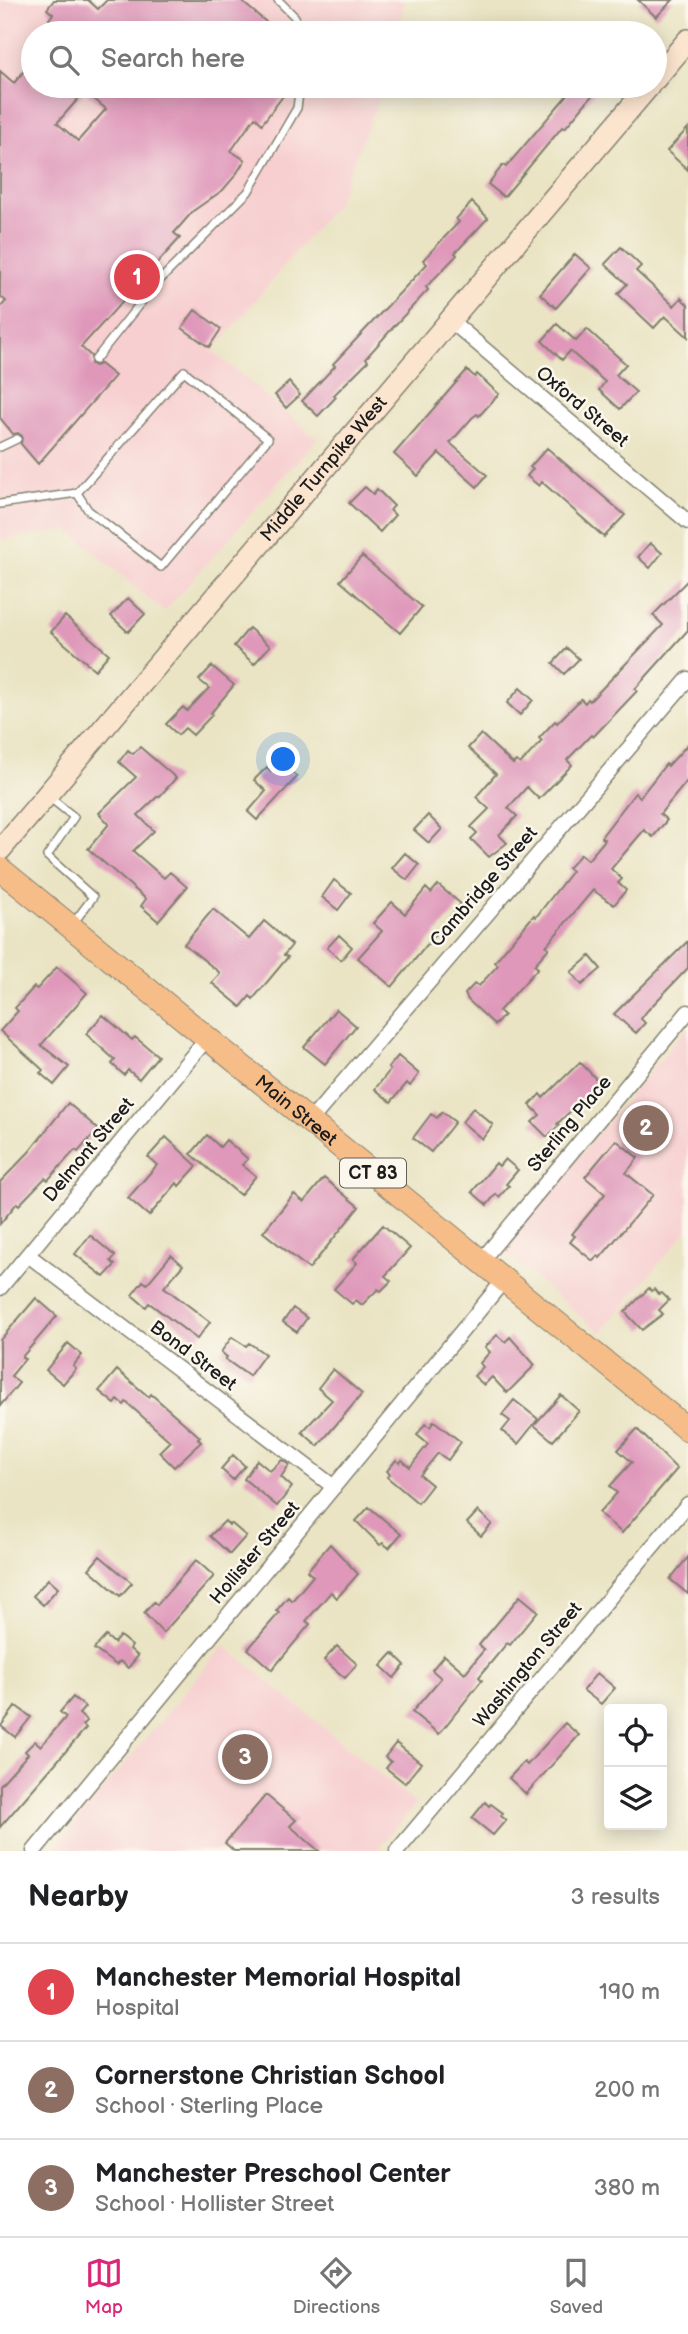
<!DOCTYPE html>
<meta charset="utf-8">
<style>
body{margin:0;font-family:"Balsamiq Sans",sans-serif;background:#f2f2f2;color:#202124}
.controls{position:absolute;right:21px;bottom:21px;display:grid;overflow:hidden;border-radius:7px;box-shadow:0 4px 18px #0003}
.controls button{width:63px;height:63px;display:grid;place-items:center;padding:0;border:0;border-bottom:2px solid #e0e0e0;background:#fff;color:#202124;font:35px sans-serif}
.you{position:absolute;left:284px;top:760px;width:24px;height:24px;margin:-18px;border:5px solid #fff;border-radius:50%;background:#1a73e8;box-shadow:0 0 0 10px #1a73e833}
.badge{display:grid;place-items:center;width:46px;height:46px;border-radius:50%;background:#db2777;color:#fff;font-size:23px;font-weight:700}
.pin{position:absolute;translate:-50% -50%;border:4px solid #fff;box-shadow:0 2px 7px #0006}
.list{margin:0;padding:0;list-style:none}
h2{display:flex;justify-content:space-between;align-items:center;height:91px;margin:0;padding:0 28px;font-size:30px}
h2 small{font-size:23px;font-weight:400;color:#757577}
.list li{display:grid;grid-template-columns:46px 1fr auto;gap:21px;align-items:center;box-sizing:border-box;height:98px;padding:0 28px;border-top:2px solid #e0e0e0}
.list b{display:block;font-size:26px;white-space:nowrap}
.list p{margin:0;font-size:23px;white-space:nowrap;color:#757577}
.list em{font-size:23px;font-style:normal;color:#757577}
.icon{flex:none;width:38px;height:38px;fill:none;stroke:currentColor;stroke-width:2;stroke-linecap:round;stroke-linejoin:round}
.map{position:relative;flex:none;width:688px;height:1851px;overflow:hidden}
.search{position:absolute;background:#fff;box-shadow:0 4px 18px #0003;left:21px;right:21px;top:21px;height:77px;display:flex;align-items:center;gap:18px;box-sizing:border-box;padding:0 24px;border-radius:38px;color:#757577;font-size:26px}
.sheet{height:385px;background:#fff}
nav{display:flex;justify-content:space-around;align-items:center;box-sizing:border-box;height:98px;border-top:2px solid #e0e0e0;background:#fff;font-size:19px;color:#757577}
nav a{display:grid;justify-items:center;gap:4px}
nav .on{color:#db2777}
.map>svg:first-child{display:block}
.built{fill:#f7cfd0}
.building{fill:#df97ba;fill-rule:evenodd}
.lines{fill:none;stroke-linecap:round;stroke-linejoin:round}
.lane-casing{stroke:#838070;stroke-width:10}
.street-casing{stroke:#838070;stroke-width:17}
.secondary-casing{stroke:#838070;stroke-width:24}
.primary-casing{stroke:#838070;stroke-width:25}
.lane{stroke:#fff;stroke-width:7}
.street{stroke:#fff;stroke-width:14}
.secondary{stroke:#fce5cf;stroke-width:21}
.primary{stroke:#f7bd88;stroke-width:23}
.labels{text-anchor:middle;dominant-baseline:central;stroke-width:5;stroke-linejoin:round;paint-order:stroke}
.shield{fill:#fbf7ec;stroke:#5f5e5a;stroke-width:2}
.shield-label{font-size:18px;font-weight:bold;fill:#1c1c1c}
.street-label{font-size:19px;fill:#1c1c1c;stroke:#fbf7ec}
</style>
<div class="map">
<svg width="688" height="1851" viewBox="0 0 688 1851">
<rect width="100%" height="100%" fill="#fbf7ec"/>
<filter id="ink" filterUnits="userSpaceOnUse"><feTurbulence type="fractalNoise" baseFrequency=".0143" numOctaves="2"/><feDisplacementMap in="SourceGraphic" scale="14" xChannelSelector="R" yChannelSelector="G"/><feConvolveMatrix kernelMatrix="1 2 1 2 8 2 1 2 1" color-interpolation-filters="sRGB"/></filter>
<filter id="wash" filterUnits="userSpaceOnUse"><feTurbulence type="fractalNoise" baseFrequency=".00686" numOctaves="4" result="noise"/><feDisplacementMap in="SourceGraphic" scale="28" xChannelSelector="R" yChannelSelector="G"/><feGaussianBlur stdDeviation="1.57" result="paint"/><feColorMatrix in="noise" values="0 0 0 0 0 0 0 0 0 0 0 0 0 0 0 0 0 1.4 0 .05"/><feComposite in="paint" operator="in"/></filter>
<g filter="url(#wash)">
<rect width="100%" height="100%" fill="#eae4c4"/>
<path class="built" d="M0,0H404L399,33H33V86H384L336,204L213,351L317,439L164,612L69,530L0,540Z
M688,1026V1229L601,1333L501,1250Z
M224,1645L416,1804L376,1851H52Z"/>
<g id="blocks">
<path class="building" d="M54,0H88L98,9L107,0H240L279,33H65L49,19L53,14L47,9Z
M638,0H673L656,17Z
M33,60V86H279L286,92L262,124L255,117L231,151L245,160L235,176L223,190L193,211L174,233L180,238L81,347L91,356V364L95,366L100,364L115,376L38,464L21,444L22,436L18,433L13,434L0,418V308L6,301L0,296V71L14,83ZM85,91L106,109L78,141L57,123Z
M575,86H600L565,128L563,126L504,197L488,184L503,165L506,167Z
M688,128V170L667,151Z
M472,202L488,218L455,253L457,255L426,287L428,290L396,324L366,358L368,361L334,395L336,397L318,416L302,401L335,366L333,364L427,264L423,260L459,222L456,219Z
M621,247L641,266L636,271L674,306L681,298L688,305V337L665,316L654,328L618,294L627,284L605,264Z
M575,254L591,268L556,308L540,294Z
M195,310L221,329L209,347L182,328Z
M557,324L576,341L587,329L626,364L616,375L636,392L620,409L599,390L605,382L570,351L562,360L542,341Z
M467,370L475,377L477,374L499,394L479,416L477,414L472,418L450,443L487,475L477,487L439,453L418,476L394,454Z
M289,382L300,395L286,408L275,395Z
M547,448L625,515L604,537L542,482L539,486L527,476L533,469L530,467Z
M365,487L373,494L377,489L394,506L390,510L395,515L380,532L349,503Z
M650,543L662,553L650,568L638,557Z
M362,556L422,607L400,633L340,581Z
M688,580V630L635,689L637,691L593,737L591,735L567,760L572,765L539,799L527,787L508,808L517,816L499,835L507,843L489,857L471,839L477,833L471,827L489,809L476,797L496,774L468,748L481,734L513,764L516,761L520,764L542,741L539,738L555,721L557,723L581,699L585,703L588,699L590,701L663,625L653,615Z
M128,598L145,614L128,632L111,616Z
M65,616L109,654L95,670L51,632Z
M249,628L270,646L254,664L234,646Z
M567,648L579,659L564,674L553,663Z
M212,666L234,685L210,714L212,715L193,735L185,728L178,735L166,724L183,707L187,711L209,688L199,680Z
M520,688L533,700L520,715L507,703Z
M688,744V780L660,814L667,820L653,837L644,830L611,869L622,879L618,883L626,890L614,905L593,890L546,946L549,948L534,965L538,968L499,1011L504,1015L495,1025L468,1000L465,994L475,983L479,986L498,965L495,962L501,954L534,915L536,917L572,871L568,868L581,854L588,860L605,840L601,837L635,793L640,797L666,764L668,766Z
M140,747L176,778L159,797L158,796L138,815L154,831L133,851L164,878L170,872L187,887L158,921L141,906L146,899L88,849L109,824L99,813L136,777L119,762L128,750L133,754Z
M280,761L297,777L257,820L248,812L266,791L254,780L267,767L271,771Z
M428,815L442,829L429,843L414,830Z
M405,853L419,865L407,880L392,868Z
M334,880L351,893L338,910L322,897Z
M438,885L461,904L392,987L358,958L382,931L373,923L392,902L405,914L426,888L431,893Z
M213,909L249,939L264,921L292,945L284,955L288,957L253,999L250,996L241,1007L212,983L220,973L184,944Z
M339,935L352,947L341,960L327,948Z
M688,941V968L647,1011L641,1019L645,1023L636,1033L614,1014Z
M590,956L601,969L582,985L571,972Z
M57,967L87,993L41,1045L69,1067L54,1085L40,1073L43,1070L0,1031L18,1011L15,1008L34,987L37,989Z
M336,1009L356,1026L325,1064L304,1047Z
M103,1015L132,1040L135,1037L158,1056L139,1079L128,1070L124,1075L112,1064L115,1060L86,1034Z
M398,1056L419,1074L410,1086L407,1083L391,1102L375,1089L390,1070L388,1068Z
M580,1062L598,1081L591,1088L593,1090L557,1124L559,1125L547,1137L532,1122L540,1115L530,1105L540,1094L543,1098Z
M68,1103L98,1129L78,1152L75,1150L48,1180L45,1178L19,1205L17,1203L0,1224V1182L29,1152Z
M473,1108L493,1125L482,1139L462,1122Z
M442,1112L455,1122L431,1152L413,1138L431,1114L437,1118Z
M207,1135L220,1147L226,1140L248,1159L242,1165L256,1176L240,1195L191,1154Z
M166,1137L197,1166L179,1186L177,1183L149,1216L128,1198L157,1165L148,1157Z
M616,1140L638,1158L626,1173L653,1195L600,1258L598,1256L593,1261L570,1242L575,1236L572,1234L605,1194L585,1177Z
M505,1159L518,1170L506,1184L509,1186L499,1197L496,1194L487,1205L472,1192L496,1163L499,1166Z
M324,1178L359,1207L309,1269L263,1232L294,1194L304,1202Z
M383,1225L410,1248L385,1276L391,1281L381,1291L378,1289L362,1305L356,1300L352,1304L334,1289L357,1263L353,1259Z
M90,1235L115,1256L111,1261L115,1265L104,1277L75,1254Z
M171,1255L183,1265L164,1287L210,1322L197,1339L149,1303L146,1307L132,1295L143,1281L147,1284Z
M649,1288L651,1291L654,1289L658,1294L662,1293L669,1300L659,1310L663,1314L642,1330L625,1312Z
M36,1298L57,1316L22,1357L25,1359L11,1376L19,1383L0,1406V1340Z
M293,1308L307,1318L297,1332L283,1322Z
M497,1335L505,1342L510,1337L535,1365L507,1393L492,1377L484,1385L474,1376L483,1367L480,1363L490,1352L485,1347Z
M232,1337L246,1346L249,1343L265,1354L249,1376L225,1359L227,1357L221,1352Z
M68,1343L82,1355L73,1366L76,1369L63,1384L46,1370Z
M333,1369L362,1394L318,1446L302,1432L332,1400L318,1388Z
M117,1370L149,1397L151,1394L200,1437L198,1439L201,1442L174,1467L159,1452L170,1441L126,1402L124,1405L118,1400L115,1404L99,1391Z
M561,1395L579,1411L553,1441L534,1425Z
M514,1400L538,1419L518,1444L502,1431L510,1421L502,1415Z
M434,1421L461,1442L448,1460L438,1453L420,1475L432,1485L418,1503L387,1477L390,1474L387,1471L396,1460L400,1463L402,1460L410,1467L428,1444L417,1435L425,1424L430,1427Z
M637,1429L677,1469L622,1533L599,1513L617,1493L610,1486L632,1462L618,1450Z
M233,1455L245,1466L233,1480L221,1469Z
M257,1460L270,1471L282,1460L289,1465L281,1477L292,1487L277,1506L244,1479Z
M369,1507L401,1534L389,1548L383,1543L380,1545L356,1521Z
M478,1511L492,1524L481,1536L467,1523Z
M225,1521L229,1525L232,1524L246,1536L230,1554L210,1536Z
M330,1544L358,1574L337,1598L331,1592L306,1621L310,1624L272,1670L248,1649L279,1613L276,1611L288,1597L292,1601L313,1576L307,1571Z
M100,1556L132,1583L120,1596L89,1569Z
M688,1557V1594L670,1579Z
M196,1560L214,1576L163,1633L144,1613L154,1602L157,1605Z
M48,1579L58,1588L43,1605L33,1596Z
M520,1596L538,1611L510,1645L507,1643L479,1677L482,1680L439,1734L412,1712L441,1678L432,1670L444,1655L465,1673L484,1650L479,1645Z
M106,1636L114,1643L120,1636L132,1646L130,1649L138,1656L128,1668L120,1661L116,1665L94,1649Z
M337,1646L357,1664L345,1678L324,1660Z
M393,1653L405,1665L394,1678L381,1666Z
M597,1673L615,1688L601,1704L583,1690Z
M73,1697L85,1707L79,1714L87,1721L83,1725L86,1728L0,1827V1785L28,1754L25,1751L35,1741L41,1746L66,1717L60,1712Z
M16,1706L31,1717L15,1737L1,1726Z
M565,1723L579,1735L526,1794L509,1778L524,1762L527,1765Z
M396,1743L421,1763L405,1783L386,1768L391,1762L385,1757Z
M266,1795L296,1820L290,1826L319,1851H234L225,1843Z
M485,1802L489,1806L491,1804L503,1813L501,1816L506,1820L493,1835L472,1818Z"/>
</g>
</g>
<g filter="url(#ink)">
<use href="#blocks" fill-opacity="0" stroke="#838070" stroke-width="2"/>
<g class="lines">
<g class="lane-casing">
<path id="lane" d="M278,0L295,17L300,33
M95,360L154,286L248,192L297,108L300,86
M0,447L17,439
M0,504L77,493L184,371L268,439L161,567L88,510L77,493
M49,797L74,817L47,856L93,897L72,925"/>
</g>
<g class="street-casing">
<path id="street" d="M451,321L688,522
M310,1121L688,679
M28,1255L334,1487
M481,1261L688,1012
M0,1288L208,1037
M34,1851L504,1280
M397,1851L688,1504"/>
</g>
<g class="secondary-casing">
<g id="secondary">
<path d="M655,79L688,40"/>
<path id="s1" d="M0,850L649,86"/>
</g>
</g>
<g class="primary-casing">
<g id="primary">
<path id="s2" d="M0,869L688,1430"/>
</g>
</g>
<use href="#lane" class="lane"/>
<use href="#street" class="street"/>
<use href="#secondary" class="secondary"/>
<use href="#primary" class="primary"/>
</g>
</g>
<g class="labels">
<rect class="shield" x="340" y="1158.5" width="66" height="29" rx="5"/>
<g class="shield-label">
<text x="373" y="1173">CT 83</text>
</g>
<g class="street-label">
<text transform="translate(582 407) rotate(40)">Oxford Street</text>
<text stroke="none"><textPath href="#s1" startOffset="500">Middle Turnpike West</textPath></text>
<text transform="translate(484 887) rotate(-49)">Cambridge Street</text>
<text stroke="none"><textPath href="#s2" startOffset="382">Main Street</textPath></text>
<text transform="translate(570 1124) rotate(-50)">Sterling Place</text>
<text transform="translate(89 1150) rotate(-50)">Delmont Street</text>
<text transform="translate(193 1356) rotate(37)">Bond Street</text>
<text transform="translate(255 1553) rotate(-50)">Hollister Street</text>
<text transform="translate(528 1665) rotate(-50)">Washington Street</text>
</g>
</g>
</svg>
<div class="controls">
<button><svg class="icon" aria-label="locate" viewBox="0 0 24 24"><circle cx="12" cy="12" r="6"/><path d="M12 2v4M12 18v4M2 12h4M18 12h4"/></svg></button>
<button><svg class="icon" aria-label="layers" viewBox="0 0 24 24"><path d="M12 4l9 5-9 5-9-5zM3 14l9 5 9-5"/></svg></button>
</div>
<div class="you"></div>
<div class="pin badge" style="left:137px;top:277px;background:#e0444e">1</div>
<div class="pin badge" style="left:646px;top:1128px;background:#8d6e63">2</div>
<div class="pin badge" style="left:245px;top:1757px;background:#8d6e63">3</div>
<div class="search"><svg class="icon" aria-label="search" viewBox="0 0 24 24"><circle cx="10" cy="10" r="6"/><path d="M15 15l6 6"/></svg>Search here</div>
</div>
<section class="sheet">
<h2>Nearby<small>3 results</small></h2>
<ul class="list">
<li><span class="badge" style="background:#e0444e">1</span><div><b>Manchester Memorial Hospital</b><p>Hospital</p></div><em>190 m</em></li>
<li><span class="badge" style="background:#8d6e63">2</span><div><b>Cornerstone Christian School</b><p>School · Sterling Place</p></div><em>200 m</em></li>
<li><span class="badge" style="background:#8d6e63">3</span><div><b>Manchester Preschool Center</b><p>School · Hollister Street</p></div><em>380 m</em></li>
</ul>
</section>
<nav>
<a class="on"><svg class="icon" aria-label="map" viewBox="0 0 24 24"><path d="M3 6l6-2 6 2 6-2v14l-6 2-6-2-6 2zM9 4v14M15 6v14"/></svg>Map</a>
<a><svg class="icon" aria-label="directions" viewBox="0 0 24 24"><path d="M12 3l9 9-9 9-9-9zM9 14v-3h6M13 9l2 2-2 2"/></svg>Directions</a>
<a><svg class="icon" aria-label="saved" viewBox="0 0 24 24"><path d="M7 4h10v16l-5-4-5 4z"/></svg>Saved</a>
</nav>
